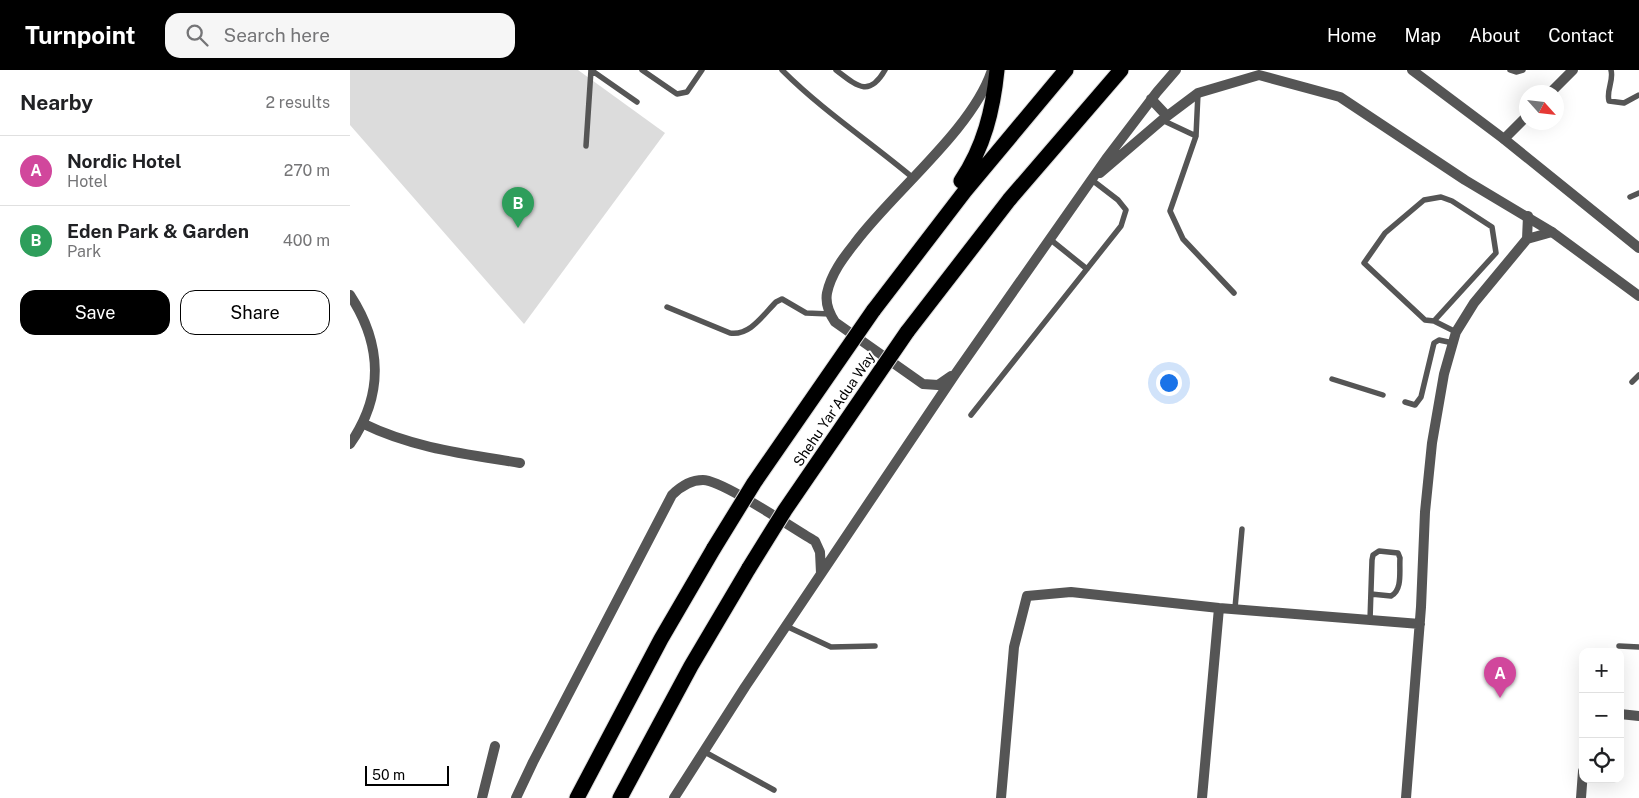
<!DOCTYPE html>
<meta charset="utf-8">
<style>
body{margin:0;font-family:"Public Sans",sans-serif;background:#f6f6f6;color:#202124}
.controls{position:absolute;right:15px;bottom:15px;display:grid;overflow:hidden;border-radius:10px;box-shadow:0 5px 20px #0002}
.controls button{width:45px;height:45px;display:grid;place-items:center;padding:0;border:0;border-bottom:1px solid #e0e0e0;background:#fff;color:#202124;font:25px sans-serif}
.compass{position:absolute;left:1169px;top:15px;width:45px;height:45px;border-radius:50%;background:#fff;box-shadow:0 5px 20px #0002;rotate:117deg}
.scale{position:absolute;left:15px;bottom:12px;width:84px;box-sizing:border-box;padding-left:5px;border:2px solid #000;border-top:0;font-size:14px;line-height:18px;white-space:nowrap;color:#000;-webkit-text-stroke:4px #fff;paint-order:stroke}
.you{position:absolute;left:818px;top:312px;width:18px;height:18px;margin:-12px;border:4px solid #fff;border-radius:50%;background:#1a73e8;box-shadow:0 0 0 8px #1a73e833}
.badge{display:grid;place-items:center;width:32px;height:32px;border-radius:50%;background:#000;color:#fff;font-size:16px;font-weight:700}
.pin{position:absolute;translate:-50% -41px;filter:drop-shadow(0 1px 2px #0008)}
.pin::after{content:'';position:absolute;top:26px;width:18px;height:15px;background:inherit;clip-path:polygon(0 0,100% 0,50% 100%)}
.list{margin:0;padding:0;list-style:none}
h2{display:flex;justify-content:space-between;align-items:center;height:65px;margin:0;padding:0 20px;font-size:21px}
h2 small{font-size:16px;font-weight:400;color:#757577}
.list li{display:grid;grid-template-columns:32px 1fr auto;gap:15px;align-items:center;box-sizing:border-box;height:70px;padding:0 20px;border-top:1px solid #e0e0e0}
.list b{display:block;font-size:19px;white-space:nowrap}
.list p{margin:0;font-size:16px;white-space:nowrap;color:#757577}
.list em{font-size:16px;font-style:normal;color:#757577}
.actions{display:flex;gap:10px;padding:15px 20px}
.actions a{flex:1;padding:11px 0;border:1px solid #000;border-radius:15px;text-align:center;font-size:18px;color:#000}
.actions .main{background:#000;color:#fff}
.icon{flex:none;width:28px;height:28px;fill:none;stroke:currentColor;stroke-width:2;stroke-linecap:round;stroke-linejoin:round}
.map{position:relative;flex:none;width:1289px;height:728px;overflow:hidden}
header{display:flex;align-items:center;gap:30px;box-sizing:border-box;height:70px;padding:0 25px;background:#000;color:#fff}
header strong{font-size:24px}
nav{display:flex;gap:28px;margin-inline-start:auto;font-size:18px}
.search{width:350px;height:45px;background:#f6f6f6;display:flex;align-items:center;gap:12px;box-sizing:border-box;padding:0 18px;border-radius:15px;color:#757577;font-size:19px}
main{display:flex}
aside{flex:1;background:#fff}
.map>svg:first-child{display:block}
.green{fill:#dcdcdc}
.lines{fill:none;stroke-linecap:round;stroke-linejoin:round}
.motorway-casing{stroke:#dbdbdb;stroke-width:17}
.service{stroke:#555;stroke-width:5.5}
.minor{stroke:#555;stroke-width:10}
.tertiary{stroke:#555;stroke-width:10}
.motorway{stroke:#000;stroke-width:15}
.motorway-bridge-casing{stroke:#dbdbdb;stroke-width:17;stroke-linecap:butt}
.motorway-bridge{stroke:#000;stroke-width:15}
.labels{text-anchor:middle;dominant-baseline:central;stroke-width:4;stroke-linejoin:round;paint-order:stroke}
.street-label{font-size:14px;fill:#000;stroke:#fff}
</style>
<header>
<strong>Turnpoint</strong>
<div class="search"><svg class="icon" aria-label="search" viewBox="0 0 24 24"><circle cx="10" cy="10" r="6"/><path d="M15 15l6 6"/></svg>Search here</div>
<nav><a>Home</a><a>Map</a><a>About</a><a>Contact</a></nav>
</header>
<main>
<aside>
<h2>Nearby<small>2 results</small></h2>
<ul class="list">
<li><span class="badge" style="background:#d1479c">A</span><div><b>Nordic Hotel</b><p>Hotel</p></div><em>270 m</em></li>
<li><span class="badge" style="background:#2e9e5b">B</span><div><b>Eden Park &amp; Garden</b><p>Park</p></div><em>400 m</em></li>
</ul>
<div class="actions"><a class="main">Save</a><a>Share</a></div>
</aside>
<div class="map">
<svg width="1289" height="728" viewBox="0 0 1289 728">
<rect width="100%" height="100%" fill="#fff"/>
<path class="green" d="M0,0H228L315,63L174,254L0,55Z"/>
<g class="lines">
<g class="motorway-casing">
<path id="motorway" d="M611,111C634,77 643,40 647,0
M523,241L615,121L716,0
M557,262L659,130L771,0
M227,728L311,569L364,478
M270,728L341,596L399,498"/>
</g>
<path class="service" d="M241,0L287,32
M292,0L327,24L337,22L352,0
M432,0C472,40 519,71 562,107
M486,0C507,16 519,28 535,0
M1160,0L1166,2L1173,0
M1261,0C1264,11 1256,20 1259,31L1274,33L1289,25
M848,23L846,66L820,141L833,169L884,223
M812,50L846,66
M236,76L241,0
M1280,127L1289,123
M701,170L737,199
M317,237L380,263C400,266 413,245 426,232L432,229L456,243L480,244
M1084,251L1146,183L1142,157L1102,131L1091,127L1074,130L1035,163L1014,193L1075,250L1084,251L1106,262
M982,309L1033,325
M1282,312L1289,305
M1055,332L1065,335L1071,327L1084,273L1089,270L1103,273
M621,345L771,156L776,140L768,130L742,110
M885,538L892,459
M1020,550L1022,490L1023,485L1029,481L1048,483L1050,488C1049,500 1053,520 1041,526L1021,524
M436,556L481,577L525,576
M1269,576L1289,577
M353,681L424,720"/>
<path class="minor" d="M1201,22L1223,0
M1154,69L1176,47
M1177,169L1178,146
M0,225C32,274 34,325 0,374
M14,354C63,378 116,384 170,393
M1270,644L1289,646
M132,728L145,676
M651,728L664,577L677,526L721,522L869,538L1070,554
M852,728L869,538
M1056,728L1071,537L1075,442L1082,373L1094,304L1106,262L1124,233L1177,169L1202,162
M1231,728L1233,701"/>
<path class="tertiary" d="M1062,0L1154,69L1289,178
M801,29L817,46
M750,103L812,50L848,23L909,5L990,27L1115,110L1202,162L1289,226
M601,306L588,315L573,314L485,252C479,243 475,234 477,223C481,204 493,188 505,173C543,122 623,59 642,0
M166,728L183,692L322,425C330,417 340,410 353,410C372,410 444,459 465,471L470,482L471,503
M324,728L395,617L606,303L756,89L807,22L826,0"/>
<use href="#motorway" class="motorway"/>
<g class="motorway-bridge-casing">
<path id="motorway-bridge" d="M364,478L404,413L523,241
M399,498L435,440L557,262"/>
</g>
<use href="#motorway-bridge" class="motorway-bridge"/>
</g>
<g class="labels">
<g class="street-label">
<text transform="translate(484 339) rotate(-56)">Shehu Yar'Adua Way</text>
</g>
</g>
</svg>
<div class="controls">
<button>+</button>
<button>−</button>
<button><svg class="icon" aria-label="locate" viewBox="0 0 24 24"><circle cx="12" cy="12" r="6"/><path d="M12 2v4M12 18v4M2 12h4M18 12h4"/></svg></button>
</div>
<svg class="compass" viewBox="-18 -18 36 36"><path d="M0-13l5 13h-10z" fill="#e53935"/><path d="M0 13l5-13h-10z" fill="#757577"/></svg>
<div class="scale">50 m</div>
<div class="you"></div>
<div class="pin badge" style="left:1150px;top:628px;background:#d1479c">A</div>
<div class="pin badge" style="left:168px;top:158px;background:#2e9e5b">B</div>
</div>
</main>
